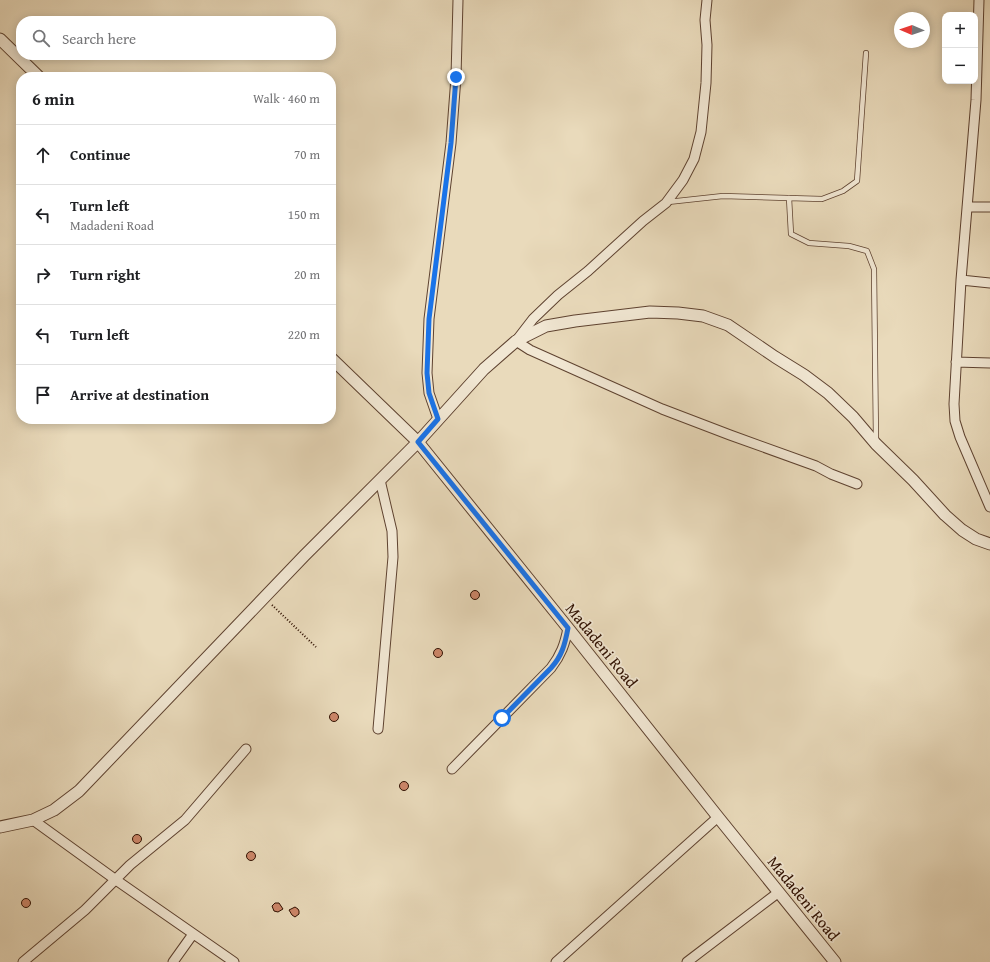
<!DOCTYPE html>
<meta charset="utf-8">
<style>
body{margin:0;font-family:"Gentium Book Plus",serif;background:#f2f2f2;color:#202124}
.controls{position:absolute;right:12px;top:12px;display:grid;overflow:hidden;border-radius:8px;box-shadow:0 2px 10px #0003}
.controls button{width:36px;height:36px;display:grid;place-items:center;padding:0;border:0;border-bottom:1px solid #e0e0e0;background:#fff;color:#202124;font:20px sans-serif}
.compass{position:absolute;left:894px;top:12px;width:36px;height:36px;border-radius:50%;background:#fff;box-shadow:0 2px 10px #0003;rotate:272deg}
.stop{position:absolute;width:12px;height:12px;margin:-9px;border:3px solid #1a73e8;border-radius:50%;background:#fff}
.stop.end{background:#1a73e8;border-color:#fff;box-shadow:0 1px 4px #0008}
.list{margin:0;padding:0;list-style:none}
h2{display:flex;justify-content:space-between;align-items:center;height:52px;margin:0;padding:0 16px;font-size:17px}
h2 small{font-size:13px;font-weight:400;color:#757577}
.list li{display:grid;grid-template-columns:26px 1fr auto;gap:12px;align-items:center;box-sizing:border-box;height:60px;padding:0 16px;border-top:1px solid #e0e0e0}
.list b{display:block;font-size:15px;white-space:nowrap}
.list p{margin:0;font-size:13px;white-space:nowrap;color:#757577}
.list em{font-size:13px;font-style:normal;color:#757577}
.icon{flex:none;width:22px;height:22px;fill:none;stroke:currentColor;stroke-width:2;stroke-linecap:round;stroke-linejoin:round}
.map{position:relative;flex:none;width:990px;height:962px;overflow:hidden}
.search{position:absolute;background:#fff;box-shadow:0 2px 10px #0003;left:16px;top:16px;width:320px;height:44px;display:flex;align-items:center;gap:10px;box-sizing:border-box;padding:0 14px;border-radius:16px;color:#757577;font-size:15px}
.panel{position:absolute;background:#fff;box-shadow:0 2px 10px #0003;left:16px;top:72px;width:320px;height:352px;border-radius:16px}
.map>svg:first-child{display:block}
.building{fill:#cd876a;stroke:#2f1001}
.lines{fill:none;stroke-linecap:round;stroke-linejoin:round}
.service-casing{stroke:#5e4230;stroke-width:6}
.minor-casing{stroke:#5e4230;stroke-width:11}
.tertiary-casing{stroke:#5e4230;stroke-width:13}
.path{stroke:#2f1001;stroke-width:2;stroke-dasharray:1 2;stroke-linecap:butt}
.service{stroke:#f1e7d3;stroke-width:4.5}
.minor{stroke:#f1e7d3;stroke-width:9}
.tertiary{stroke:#f1e7d3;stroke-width:11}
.route{stroke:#1a73e8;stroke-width:5}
.labels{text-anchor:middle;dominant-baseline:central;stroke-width:3.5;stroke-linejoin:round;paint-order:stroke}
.street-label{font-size:16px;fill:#2f1001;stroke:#f1e7d3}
</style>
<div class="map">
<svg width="990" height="962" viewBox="0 0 990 962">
<rect width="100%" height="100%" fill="#e9dabb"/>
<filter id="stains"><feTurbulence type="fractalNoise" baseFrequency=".005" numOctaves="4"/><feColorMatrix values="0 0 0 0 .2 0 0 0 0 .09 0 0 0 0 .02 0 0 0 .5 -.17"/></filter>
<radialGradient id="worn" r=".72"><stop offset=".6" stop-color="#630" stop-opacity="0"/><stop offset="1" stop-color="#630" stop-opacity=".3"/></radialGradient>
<path class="building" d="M470.5 595a4.5 4.5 0 1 1 9 0a4.5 4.5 0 1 1-9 0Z
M433.5 653a4.5 4.5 0 1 1 9 0a4.5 4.5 0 1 1-9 0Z
M329.5 717a4.5 4.5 0 1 1 9 0a4.5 4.5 0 1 1-9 0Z
M399.5 786a4.5 4.5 0 1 1 9 0a4.5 4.5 0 1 1-9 0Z
M132.5 839a4.5 4.5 0 1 1 9 0a4.5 4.5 0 1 1-9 0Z
M246.5 856a4.5 4.5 0 1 1 9 0a4.5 4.5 0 1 1-9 0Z
M21.5 903a4.5 4.5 0 1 1 9 0a4.5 4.5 0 1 1-9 0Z
M275,903H279L283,909L278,912L274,911L272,906Z
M295,907L298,909L299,911V914L295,917L292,915L289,910Z"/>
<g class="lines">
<g class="service-casing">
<path id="service" d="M789,198L791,234L809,243L849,246L867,251L874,269L876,441
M668,202L723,196L822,199L843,191L857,181L866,53"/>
</g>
<g class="minor-casing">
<path id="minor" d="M707,0L705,20L707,45L706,83L701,132L694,159L683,180L666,203L643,221L588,271L558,295L533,319L516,341L530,350L662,409L730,435L816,466L831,474L857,484
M979,0L976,100L961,280L954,404L955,421L960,437L990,507
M967,207H990
M961,280L990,283
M956,362L990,363
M438,419L429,393L427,373L429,319L451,143L456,77L458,0
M378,729L393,557L392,531L380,480
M452,769L551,668C561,655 565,644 568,628
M33,820L116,880L234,962
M23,962L85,910L130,865L185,820L246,749
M173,962L193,934
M556,962L718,817
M687,962L779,892"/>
</g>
<g class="tertiary-casing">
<path id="tertiary" d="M0,39L39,77
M331,358L418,442L568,628L718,817L835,962
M0,827L33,820L54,810L79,791L304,556L418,442L484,369L516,341L546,326L575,321L650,312L678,313L703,316L728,325L775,357L804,375L828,393L853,417L876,444L913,480L945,515L962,530L976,539L990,544"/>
</g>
<path class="path" d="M272,605L316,647"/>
<use href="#service" class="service"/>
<use href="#minor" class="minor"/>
<use href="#tertiary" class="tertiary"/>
</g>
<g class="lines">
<path class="route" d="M456,77L451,143L429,319L427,373L429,393L438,419L418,442L568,628C565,644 562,656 551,668L502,718"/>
</g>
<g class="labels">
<g class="street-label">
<text transform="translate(602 645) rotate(51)">Madadeni Road</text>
<text transform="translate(804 898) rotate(51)">Madadeni Road</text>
</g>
</g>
<rect width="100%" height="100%" filter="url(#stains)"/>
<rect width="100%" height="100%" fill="url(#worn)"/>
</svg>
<div class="controls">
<button>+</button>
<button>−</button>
</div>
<svg class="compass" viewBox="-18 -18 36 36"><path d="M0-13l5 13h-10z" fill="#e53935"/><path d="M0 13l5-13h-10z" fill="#757577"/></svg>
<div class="stop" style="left:502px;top:718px"></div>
<div class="stop end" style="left:456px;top:77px"></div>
<div class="search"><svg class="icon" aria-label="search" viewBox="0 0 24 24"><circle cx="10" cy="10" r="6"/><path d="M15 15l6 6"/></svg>Search here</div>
<section class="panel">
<h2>6 min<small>Walk · 460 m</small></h2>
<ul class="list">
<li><svg class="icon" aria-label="ahead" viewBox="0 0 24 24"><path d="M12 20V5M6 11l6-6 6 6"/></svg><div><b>Continue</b></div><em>70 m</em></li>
<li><svg class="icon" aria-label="left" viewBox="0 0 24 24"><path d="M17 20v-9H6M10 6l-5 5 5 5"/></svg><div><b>Turn left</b><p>Madadeni Road</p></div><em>150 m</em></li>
<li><svg class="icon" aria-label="right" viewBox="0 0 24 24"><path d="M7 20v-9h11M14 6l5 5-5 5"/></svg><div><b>Turn right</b></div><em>20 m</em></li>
<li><svg class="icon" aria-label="left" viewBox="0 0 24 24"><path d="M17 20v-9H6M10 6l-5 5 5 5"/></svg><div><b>Turn left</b></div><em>220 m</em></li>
<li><svg class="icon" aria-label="arrive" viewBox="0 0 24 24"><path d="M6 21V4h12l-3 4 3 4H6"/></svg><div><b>Arrive at destination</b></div></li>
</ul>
</section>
</div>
